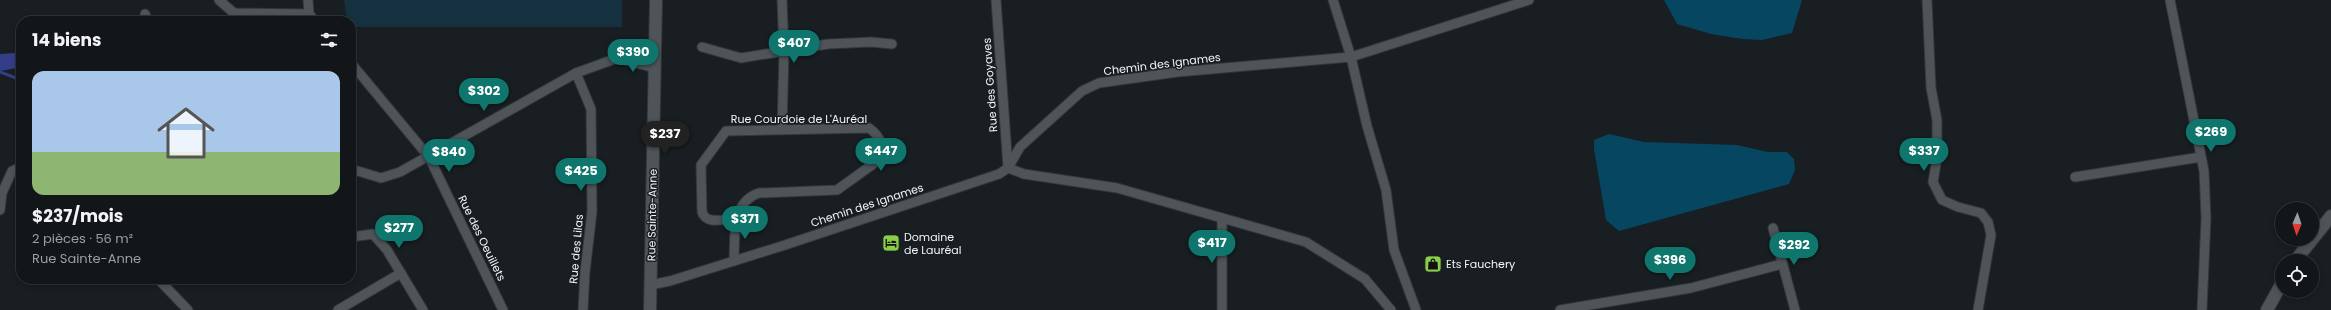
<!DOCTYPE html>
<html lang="fr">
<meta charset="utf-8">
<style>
body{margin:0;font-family:Poppins,sans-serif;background:#1f2326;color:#f1f3f6;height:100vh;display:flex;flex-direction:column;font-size:15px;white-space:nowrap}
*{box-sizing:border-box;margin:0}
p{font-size:13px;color:#9c9fa2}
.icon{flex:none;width:22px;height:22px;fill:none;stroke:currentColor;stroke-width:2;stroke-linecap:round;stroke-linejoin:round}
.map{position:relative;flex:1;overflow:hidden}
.drawer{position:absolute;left:16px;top:16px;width:340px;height:268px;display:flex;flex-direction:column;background:#121619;border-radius:16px;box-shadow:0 2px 6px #0003,0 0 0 1px #313538}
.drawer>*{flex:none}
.needle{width:26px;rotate:182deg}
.fabs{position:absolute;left:2275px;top:202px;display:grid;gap:8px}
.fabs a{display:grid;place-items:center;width:44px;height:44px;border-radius:50%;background:#121619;box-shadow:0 2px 6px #0003,0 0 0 1px #313538;font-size:20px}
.price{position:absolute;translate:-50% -34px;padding:0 9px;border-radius:14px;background:#0f766e;color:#fff;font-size:13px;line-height:26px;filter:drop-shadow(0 1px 2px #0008)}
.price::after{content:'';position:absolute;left:50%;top:24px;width:12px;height:9px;margin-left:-6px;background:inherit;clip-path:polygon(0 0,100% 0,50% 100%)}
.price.selected{background:#222;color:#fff}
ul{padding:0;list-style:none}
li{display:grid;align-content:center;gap:8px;height:212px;padding:0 16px}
li span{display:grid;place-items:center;height:124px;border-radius:12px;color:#555}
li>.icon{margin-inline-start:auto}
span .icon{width:72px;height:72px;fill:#fffc;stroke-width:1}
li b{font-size:17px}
h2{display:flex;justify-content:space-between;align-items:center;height:48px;padding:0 16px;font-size:17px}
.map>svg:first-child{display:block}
.green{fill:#153140}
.forest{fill:#064661}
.water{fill:#343d88}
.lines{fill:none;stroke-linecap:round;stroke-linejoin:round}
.stream{stroke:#343d88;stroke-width:3}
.street-casing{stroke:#33373a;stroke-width:11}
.secondary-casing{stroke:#33373a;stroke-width:14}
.street{stroke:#4e5458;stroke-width:9}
.secondary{stroke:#4e5458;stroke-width:12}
.labels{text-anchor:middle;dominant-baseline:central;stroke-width:3;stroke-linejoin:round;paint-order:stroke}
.street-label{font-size:11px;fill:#f1f5f7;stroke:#181e21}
.poi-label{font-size:11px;fill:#f1f5f7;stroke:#181e21;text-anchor:start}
</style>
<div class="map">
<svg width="2331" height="310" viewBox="0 0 2331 310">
<rect width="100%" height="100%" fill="#181e21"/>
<path class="green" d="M344,0H622V27H351V21H347Z"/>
<g class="forest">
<path d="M1664,0H1802L1792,33L1762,40L1742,39L1711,34L1677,24Z"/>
<path d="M1609,134L1644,142L1737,145L1768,152H1787L1794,159L1795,170L1789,184L1619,231L1606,220L1594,149V140Z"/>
</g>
<path class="water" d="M15,53L21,63L17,68L0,71V54Z"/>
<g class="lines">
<path class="stream" d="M0,72L21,80"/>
<g class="street-casing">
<g id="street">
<path d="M219,0L234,13L309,14"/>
<path d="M308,0L309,14L315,21"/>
<path d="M996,0L1008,168L1024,174L1117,188L1306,242L1365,279L1391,310"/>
<path d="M1333,0L1351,57L1367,126L1386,190L1394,250L1416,310"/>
<path d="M1927,0L1931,88L1937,120V158L1933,182L1942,200L1958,207L1981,213L1988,222L1991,235L1978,310"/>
<path d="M2170,0L2204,171L2206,218L2202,310"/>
<path d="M145,14L148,21"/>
<path d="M702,47L741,58L828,44L871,42L892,44"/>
<path d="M617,58L655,68"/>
<path d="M351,63L429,157L503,310"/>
<path d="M576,73L591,109L592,212L585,272L583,310"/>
<path d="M782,129L784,52L782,0"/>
<path d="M351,169L381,178L400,172L576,73L656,44"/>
<path d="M2075,177L2201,157"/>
<path d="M0,210L2,193L12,171L21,167"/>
<path d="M1222,218V310"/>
<path d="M1773,228L1795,310"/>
<path d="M351,237L373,234L387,250L423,310"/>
<path d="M734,261C735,237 731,202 759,193L837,190L876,162C885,149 881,136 869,128L726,131L701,165L702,212C706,225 724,219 735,219"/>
<path d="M158,279L188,310"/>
<path d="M650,285L670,281L785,245L999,174L1008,168L1020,147L1082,91L1099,83L1178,72L1351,57L1529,0"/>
<path d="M338,310L401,273"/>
<path d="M1560,310L1691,288L1782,264"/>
</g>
</g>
<g class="secondary-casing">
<g id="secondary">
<path d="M2295,261L2331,216"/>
<path d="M650,310L656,0"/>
<path d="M2267,310L2282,283"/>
</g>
</g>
<use href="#street" class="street"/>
<use href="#secondary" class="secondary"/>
</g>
<defs>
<g id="hotel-square" transform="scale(0.9)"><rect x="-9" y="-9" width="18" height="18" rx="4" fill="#8ace47" stroke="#181e21"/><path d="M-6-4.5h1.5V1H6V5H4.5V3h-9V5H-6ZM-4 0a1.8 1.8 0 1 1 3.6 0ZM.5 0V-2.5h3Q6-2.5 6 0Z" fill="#111"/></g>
<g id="shop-square" transform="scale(0.9)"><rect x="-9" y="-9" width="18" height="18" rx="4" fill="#8ace47" stroke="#181e21"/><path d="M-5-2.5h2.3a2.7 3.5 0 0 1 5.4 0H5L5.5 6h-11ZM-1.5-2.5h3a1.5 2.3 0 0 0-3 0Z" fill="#111"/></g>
</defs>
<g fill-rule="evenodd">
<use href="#hotel-square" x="891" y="243"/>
<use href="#shop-square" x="1433" y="264"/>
</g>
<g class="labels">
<g class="street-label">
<text transform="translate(1162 64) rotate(-7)">Chemin des Ignames</text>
<text transform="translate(990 85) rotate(-94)">Rue des Goyaves</text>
<text x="799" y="119">Rue Courdoie de L'Auréal</text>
<text transform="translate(867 205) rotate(-18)">Chemin des Ignames</text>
<text transform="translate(652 215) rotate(-89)">Rue Sainte-Anne</text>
<text transform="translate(482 238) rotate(64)">Rue des Oeuillets</text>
<text transform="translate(576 249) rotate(-85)">Rue des Lilas</text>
</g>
<g class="poi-label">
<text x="904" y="237">Domaine<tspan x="904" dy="13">de Lauréal</tspan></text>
<text x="1446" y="264">Ets Fauchery</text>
</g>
</g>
</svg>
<div class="fabs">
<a><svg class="needle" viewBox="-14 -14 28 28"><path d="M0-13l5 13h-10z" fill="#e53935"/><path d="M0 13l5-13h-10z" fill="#9c9fa2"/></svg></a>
<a><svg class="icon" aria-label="locate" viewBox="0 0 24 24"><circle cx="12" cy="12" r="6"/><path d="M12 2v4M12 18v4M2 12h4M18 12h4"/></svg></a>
</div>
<b class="price" style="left:794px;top:64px">$407</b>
<b class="price" style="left:633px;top:73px">$390</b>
<b class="price" style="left:484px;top:112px">$302</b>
<b class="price" style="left:2211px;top:153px">$269</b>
<b class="price selected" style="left:665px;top:155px">$237</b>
<b class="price" style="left:881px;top:172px">$447</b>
<b class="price" style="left:1924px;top:172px">$337</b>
<b class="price" style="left:449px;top:173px">$840</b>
<b class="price" style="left:581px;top:192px">$425</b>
<b class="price" style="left:745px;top:240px">$371</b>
<b class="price" style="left:399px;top:249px">$277</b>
<b class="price" style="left:1212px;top:264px">$417</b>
<b class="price" style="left:1794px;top:266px">$292</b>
<b class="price" style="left:1670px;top:281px">$396</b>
<section class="drawer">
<h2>14 biens<svg class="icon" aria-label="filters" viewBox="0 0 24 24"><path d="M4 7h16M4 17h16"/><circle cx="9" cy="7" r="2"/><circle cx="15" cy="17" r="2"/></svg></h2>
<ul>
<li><span style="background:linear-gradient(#a9c7e8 65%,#8fb573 0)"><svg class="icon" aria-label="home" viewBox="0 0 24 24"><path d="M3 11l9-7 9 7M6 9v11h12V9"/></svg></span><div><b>$237/mois</b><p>2 pièces · 56 m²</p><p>Rue Sainte-Anne</p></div></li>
</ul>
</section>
</div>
